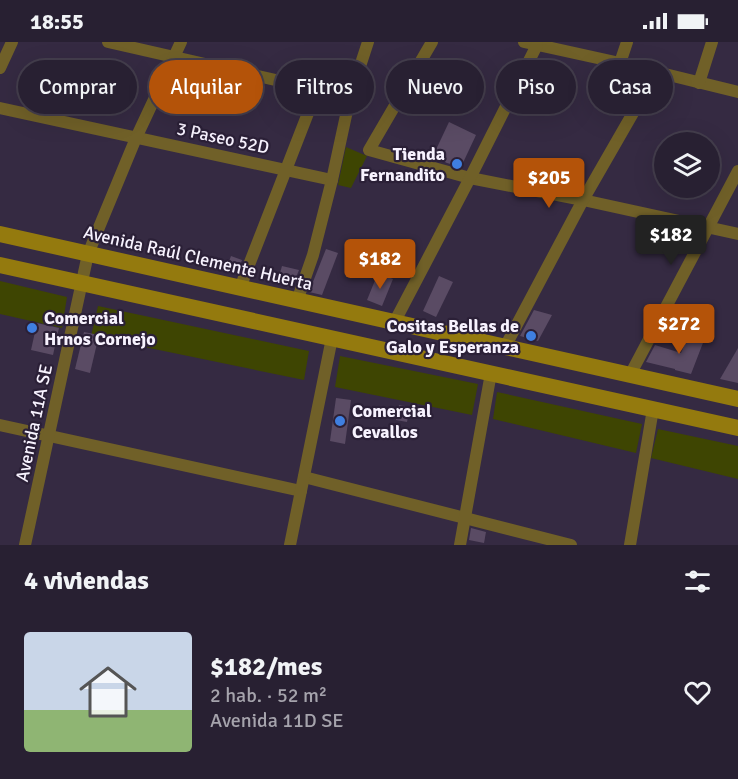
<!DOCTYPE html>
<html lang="es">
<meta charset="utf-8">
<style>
body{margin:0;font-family:Signika,sans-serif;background:#30283a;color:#f1f3f6;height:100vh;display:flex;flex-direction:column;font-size:22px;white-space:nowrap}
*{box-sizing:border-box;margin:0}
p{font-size:20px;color:#a5a3ac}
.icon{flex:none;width:33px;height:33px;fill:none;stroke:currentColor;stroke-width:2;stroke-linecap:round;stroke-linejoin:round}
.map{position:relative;height:503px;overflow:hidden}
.drawer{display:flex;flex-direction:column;background:#282032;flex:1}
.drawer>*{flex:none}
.hud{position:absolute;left:18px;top:18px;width:702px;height:54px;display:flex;gap:12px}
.tools{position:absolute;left:654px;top:90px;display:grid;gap:12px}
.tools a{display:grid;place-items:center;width:66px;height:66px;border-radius:50%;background:#282032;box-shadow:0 6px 24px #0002,0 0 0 2px #443e4d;font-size:30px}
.price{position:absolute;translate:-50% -51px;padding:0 14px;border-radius:6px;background:#b45309;color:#fff;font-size:20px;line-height:39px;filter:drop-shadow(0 2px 3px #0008)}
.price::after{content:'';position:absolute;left:50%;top:36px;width:18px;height:14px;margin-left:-9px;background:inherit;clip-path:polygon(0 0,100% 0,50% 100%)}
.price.on{background:#222;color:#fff}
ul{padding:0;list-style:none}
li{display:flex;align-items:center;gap:18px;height:150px;padding:0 24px}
li span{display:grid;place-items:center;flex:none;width:168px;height:120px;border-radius:6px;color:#555}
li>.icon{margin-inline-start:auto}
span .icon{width:72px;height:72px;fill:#fffc;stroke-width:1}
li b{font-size:26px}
h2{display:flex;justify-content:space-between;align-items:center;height:72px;padding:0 24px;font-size:26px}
.chip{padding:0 21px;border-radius:27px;background:#282032;box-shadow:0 6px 24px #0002,0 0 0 2px #443e4d;font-size:21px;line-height:54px}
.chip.on{background:#b45309;color:#fff}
.status{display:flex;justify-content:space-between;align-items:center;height:42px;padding:0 30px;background:#282032;direction:ltr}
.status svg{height:16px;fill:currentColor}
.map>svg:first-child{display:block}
.green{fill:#3e4502}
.building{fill:#5a4b64}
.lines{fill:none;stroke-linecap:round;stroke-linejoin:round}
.minor{stroke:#706028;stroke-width:12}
.secondary{stroke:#947a0e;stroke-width:16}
.shop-dot{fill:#3f7fe0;stroke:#2b2037;stroke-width:2}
.labels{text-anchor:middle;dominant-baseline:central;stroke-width:4.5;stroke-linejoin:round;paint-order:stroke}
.street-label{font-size:18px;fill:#f7f2fe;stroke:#2b2037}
.poi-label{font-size:18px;font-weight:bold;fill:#f7f2fe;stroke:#2b2037;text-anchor:end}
</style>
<div class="status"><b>18:55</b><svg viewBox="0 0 49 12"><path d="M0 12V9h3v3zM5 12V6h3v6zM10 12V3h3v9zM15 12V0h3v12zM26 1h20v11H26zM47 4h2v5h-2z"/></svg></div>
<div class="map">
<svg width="738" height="503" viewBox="0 0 738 503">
<rect width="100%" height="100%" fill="#352a42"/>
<g class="green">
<path d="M346,105L367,114L351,146L338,143Z"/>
<path d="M0,239L67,255L62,286L0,272Z"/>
<path d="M98,264L309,309L304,338L91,294Z"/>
<path d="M340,314L478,342L472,373L335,345Z"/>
<path d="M497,350L642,382L636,411L493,377Z"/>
<path d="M658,387L738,404V437L651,416Z"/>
</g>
<g class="building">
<path d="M449,80L476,93L461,125L447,121L433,114Z"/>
<path d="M326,207L338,211L322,253L309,250Z"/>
<path d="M231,214L242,218L237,231L226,227Z"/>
<path d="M282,224L299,228L292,246L277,241Z"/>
<path d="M378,231L393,237L382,264L367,258Z"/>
<path d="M439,234L453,240L436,275L423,269Z"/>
<path d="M534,268L552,273L538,299L520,294Z"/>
<path d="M37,281L59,286L53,313L31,308Z"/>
<path d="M84,290L99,293L90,331L75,327Z"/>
<path d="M690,290L706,293L691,332L675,328V327L646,320L655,303L681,311Z"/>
<path d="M738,306V341L720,337Z"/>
<path d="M336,356L351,358L345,402L330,399Z"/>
<path d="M399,363L410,365L407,380L396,378Z"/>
<path d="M471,486L486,490L484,501L469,498Z"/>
</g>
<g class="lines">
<g class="minor">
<path d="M108,0L350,55"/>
<path d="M432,0L369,108L470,136L583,158L738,192"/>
<path d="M524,0L620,21L738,50"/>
<path d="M620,21L627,0"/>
<path d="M0,26L12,0"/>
<path d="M699,41L712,0"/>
<path d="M0,66L332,138"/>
<path d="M240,246L317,48"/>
<path d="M297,259L313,213L332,138L350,55L368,0"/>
<path d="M394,281L470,136L537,3"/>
<path d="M505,305L583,158L656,31"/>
<path d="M630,333L738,129"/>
<path d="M0,383L301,449"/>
<path d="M304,435L571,503"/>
<path d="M25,503L88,212L136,96L181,0"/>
<path d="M290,503L332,296"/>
<path d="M460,503L491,331"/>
<path d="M630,503L653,367"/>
</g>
<g class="secondary">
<path d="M0,192L738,357"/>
<path d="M0,223L738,386"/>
</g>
</g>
<g class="shop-dot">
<circle cx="457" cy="122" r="6"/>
<circle cx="32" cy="286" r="6"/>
<circle cx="531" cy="294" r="6"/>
<circle cx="340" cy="379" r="6"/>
</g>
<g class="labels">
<g class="street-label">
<text transform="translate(223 96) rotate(12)">3 Paseo 52D</text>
<text transform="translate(198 216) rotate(13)">Avenida Raúl Clemente Huerta</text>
<text transform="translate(34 381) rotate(-78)">Avenida 11A SE</text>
</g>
<g class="poi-label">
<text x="445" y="112">Tienda<tspan x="445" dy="21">Fernandito</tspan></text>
<text x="44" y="276" text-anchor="start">Comercial<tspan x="44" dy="21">Hrnos Cornejo</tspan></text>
<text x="519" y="284">Cositas Bellas de<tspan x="519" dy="21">Galo y Esperanza</tspan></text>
<text x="352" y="369" text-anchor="start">Comercial<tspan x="352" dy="21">Cevallos</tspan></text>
</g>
</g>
</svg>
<div class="tools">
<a><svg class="icon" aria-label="layers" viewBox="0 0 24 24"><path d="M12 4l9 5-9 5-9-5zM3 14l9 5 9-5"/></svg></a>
</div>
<b class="price" style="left:549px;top:167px">$205</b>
<b class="price on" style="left:671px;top:224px">$182</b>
<b class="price" style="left:380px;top:248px">$182</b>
<b class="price" style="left:679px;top:313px">$272</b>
<div class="hud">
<a class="chip">Comprar</a>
<a class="chip on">Alquilar</a>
<a class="chip">Filtros</a>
<a class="chip">Nuevo</a>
<a class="chip">Piso</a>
<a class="chip">Casa</a>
</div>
</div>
<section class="drawer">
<h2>4 viviendas<svg class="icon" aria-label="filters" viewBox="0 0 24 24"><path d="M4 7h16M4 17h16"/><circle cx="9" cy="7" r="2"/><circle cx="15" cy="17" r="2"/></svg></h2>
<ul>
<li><span style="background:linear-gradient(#c9d6e8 65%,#8fb573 0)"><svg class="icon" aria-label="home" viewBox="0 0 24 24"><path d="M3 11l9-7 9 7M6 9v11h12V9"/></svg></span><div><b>$182/mes</b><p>2 hab. · 52 m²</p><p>Avenida 11D SE</p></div><svg class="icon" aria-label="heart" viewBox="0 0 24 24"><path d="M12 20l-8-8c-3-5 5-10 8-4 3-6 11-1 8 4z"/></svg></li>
</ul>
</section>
